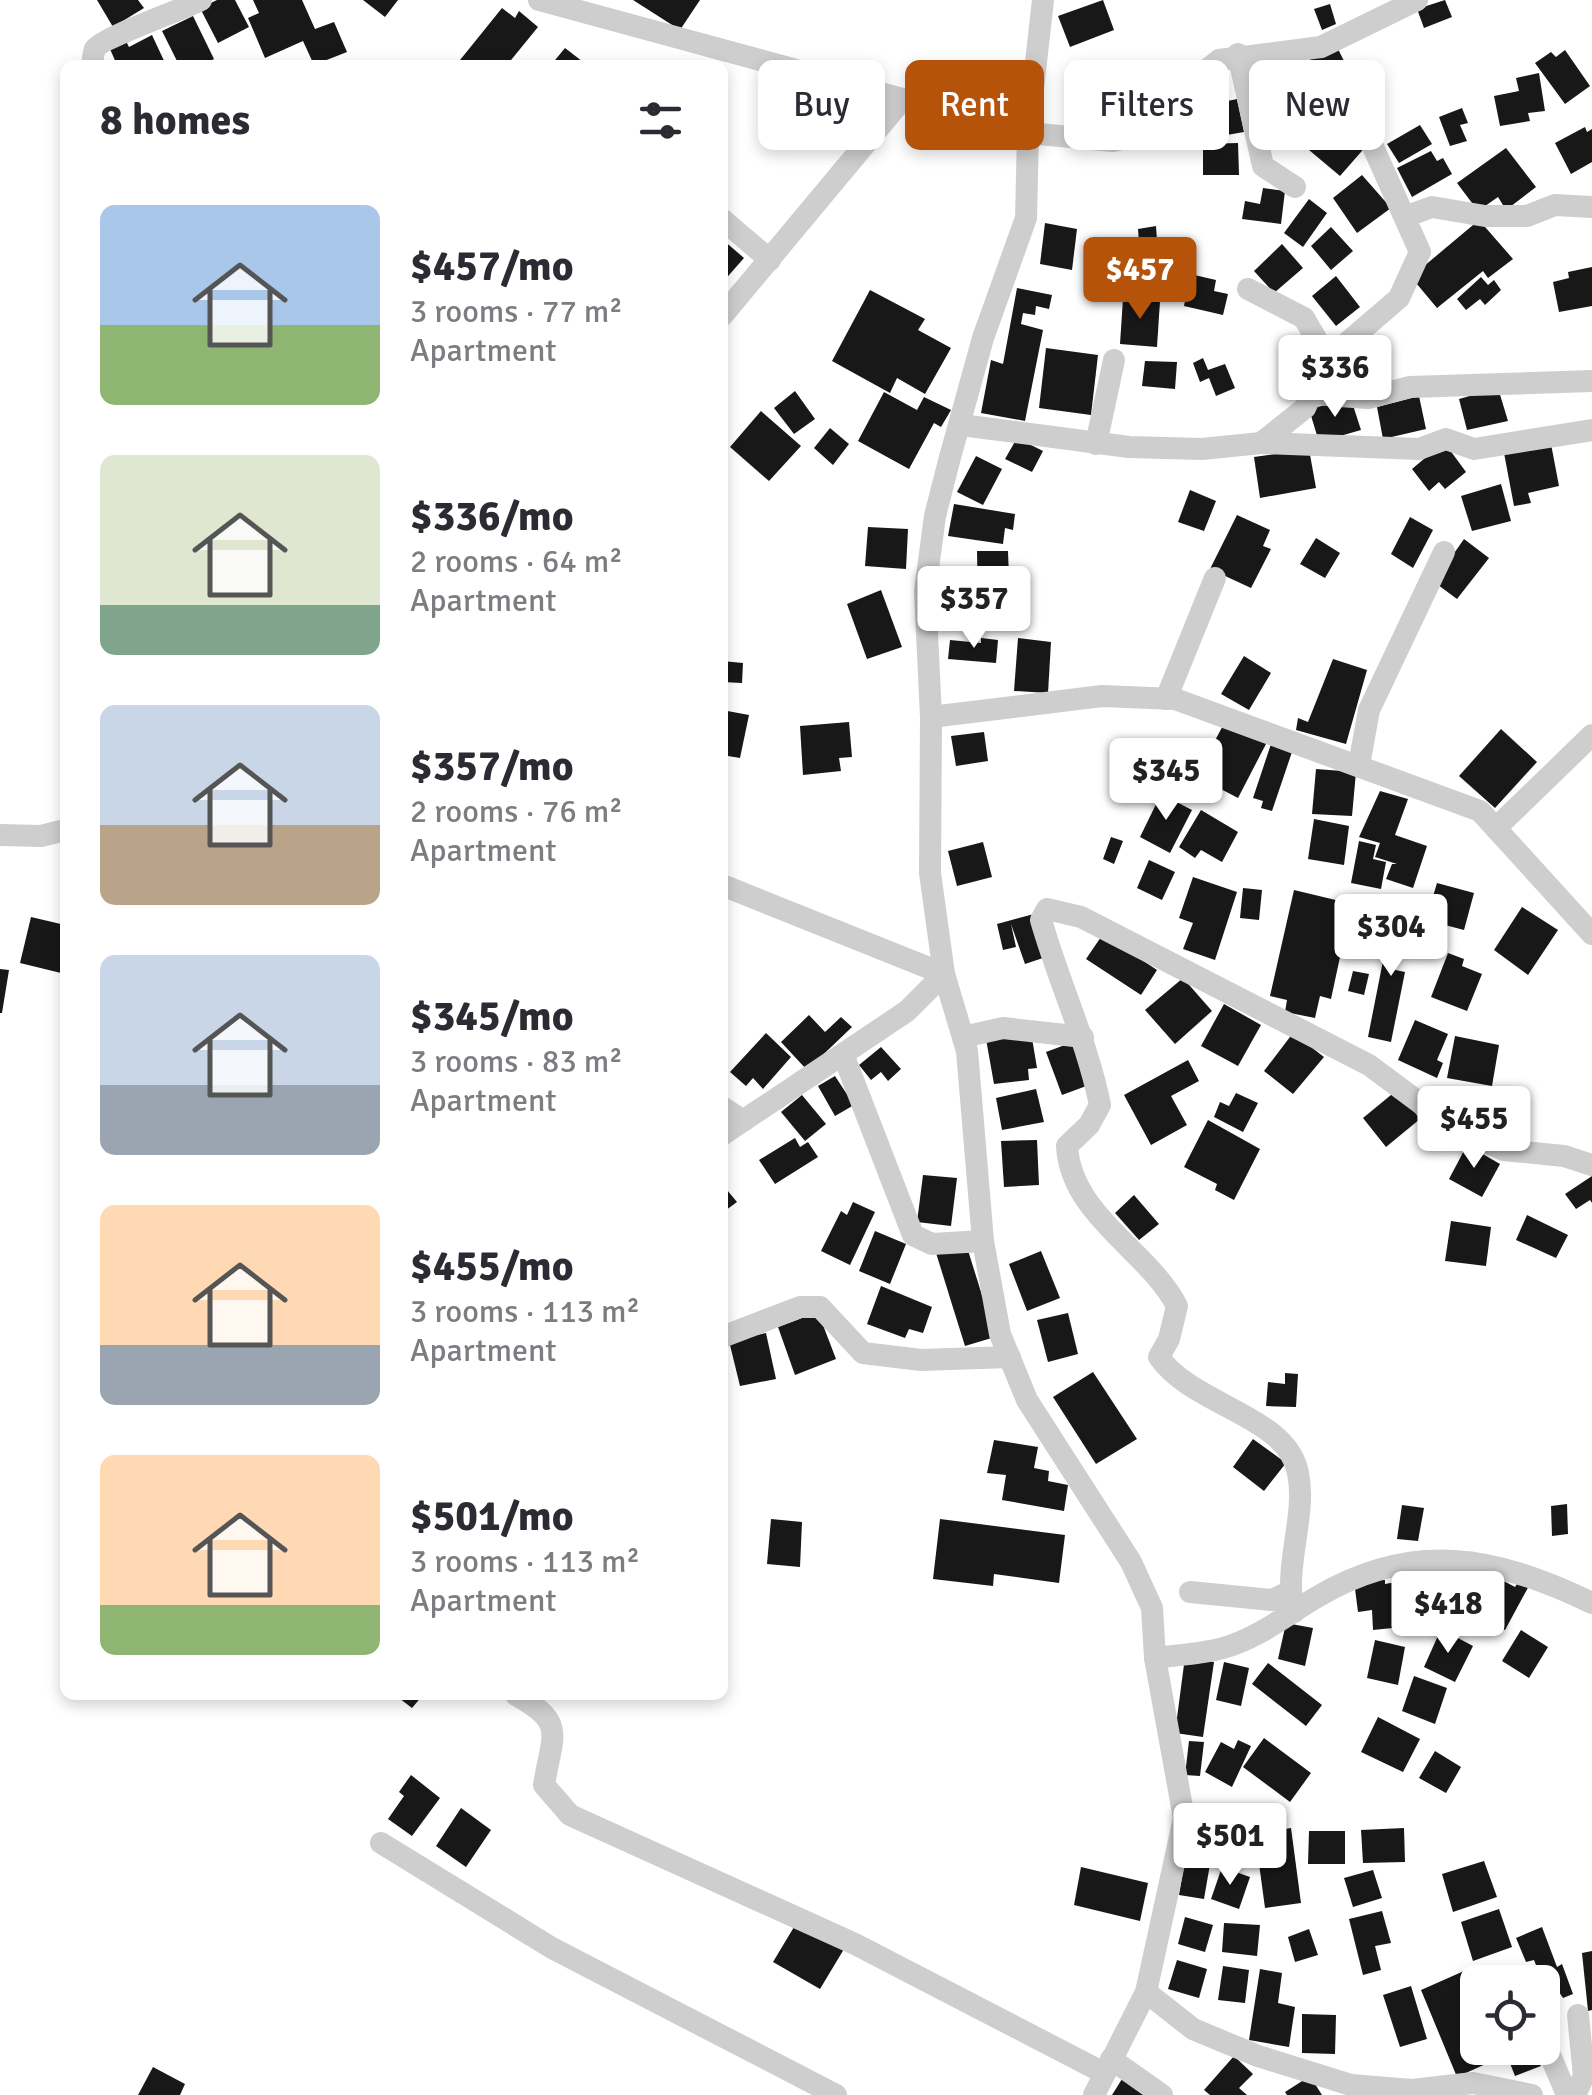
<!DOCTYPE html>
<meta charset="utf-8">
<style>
body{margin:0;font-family:Signika,sans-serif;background:#f2f2f3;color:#2b2b33;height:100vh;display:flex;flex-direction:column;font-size:38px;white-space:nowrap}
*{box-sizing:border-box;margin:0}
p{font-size:32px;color:#7c7c81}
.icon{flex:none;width:55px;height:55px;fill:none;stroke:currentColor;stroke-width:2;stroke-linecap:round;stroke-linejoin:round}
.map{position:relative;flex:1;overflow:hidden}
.details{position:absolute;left:60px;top:60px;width:668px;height:1640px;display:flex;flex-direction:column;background:#fff;border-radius:15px;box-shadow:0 5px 15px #0003}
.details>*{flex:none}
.top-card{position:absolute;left:758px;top:60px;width:682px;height:90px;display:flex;gap:20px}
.buttons{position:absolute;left:1460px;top:1965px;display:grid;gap:20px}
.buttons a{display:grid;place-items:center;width:100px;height:100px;border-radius:15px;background:#fff;box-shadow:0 5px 15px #0003;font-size:50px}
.price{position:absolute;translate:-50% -85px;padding:0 22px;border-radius:10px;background:#fff;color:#222;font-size:32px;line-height:65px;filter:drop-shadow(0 2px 5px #0008)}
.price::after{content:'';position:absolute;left:50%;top:60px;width:30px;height:22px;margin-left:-15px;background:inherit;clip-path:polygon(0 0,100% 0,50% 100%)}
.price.selected{background:#b45309;color:#fff}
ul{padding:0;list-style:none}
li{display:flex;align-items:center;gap:30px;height:250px;padding:0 40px}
li span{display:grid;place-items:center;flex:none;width:280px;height:200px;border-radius:15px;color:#555}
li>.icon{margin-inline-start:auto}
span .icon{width:120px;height:120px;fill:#fffc;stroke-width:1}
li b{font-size:42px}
h2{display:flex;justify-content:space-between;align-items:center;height:120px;padding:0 40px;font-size:42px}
.pill{padding:0 35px;border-radius:15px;background:#fff;box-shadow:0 5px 15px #0003;font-size:35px;line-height:90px}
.pill.selected{background:#b45309;color:#fff}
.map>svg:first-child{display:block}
.building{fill:#181818}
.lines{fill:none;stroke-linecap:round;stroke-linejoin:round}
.minor{stroke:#cecece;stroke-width:22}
</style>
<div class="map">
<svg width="1592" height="2095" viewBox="0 0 1592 2095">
<rect width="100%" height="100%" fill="#fff"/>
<g class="building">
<path d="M97,0H138L144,8L113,27Z"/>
<path d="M217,0H235L249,27L218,43L200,8Z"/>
<path d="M253,0H302L315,29L334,22L347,52L314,65L303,41L265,58L248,18L259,13Z"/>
<path d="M363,0H398L385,17Z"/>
<path d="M633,0H700L680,30Z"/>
<path d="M1103,0L1114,30L1070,47L1058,16Z"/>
<path d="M1445,0L1452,17L1424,28L1417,9Z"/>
<path d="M1330,4L1336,24L1322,30L1314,9Z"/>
<path d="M502,8L515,18L519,11L538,27L507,65H456Z"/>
<path d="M193,16L214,59L202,65H179L162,31Z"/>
<path d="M152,35L166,65H117L110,49L126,41L129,47Z"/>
<path d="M1337,47L1345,63L1317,74L1310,59Z"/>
<path d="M565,48L587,65H551Z"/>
<path d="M1565,50L1590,86L1565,104L1535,63L1551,52L1556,57Z"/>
<path d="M1539,73L1545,111L1528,113L1530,121L1500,126L1494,96L1519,91L1516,78Z"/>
<path d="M1285,79L1293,113L1265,121L1257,85Z"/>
<path d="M1237,99L1244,132L1221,136L1214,104Z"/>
<path d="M1462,108L1468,123L1460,125L1467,141L1450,146L1439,117Z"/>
<path d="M1336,119L1368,144L1340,176L1309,150Z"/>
<path d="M1420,125L1432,144L1399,163L1387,144Z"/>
<path d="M1585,127L1587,132L1592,129V162L1571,174L1555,143Z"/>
<path d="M1238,143L1239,175H1203V144Z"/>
<path d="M1506,148L1536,187L1506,210L1498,197L1478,211L1457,183Z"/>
<path d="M1431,151L1437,161L1443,158L1452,174L1412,197L1397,168Z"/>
<path d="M1362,175L1391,208L1357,233L1333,198Z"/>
<path d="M1263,188L1285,191L1281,224L1242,219L1245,201L1260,204Z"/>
<path d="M1309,199L1327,213L1303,247L1284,233Z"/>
<path d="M1479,220L1513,259L1488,278L1483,271L1437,308L1411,277Z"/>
<path d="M1045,223L1077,229L1072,270L1040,264Z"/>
<path d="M1156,226L1158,255L1140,257L1138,229Z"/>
<path d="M1331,227L1353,251L1331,270L1311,246Z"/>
<path d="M722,239L744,258L722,283Z"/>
<path d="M1282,244L1303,268L1274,293L1254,271Z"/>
<path d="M1592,267V306L1559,312L1553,282L1569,278L1568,272Z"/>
<path d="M1190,274L1216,280L1214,291L1228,294L1223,315L1184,306Z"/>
<path d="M1336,276L1360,307L1336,326L1312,296Z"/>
<path d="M1481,277L1488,285L1494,280L1501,290L1485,305L1480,299L1466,310L1457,299Z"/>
<path d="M1017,288L1052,295L1049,309L1036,306L1035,315L1023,313L1021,324L1043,330L1025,421L981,413L991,360L1003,364Z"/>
<path d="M870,290L925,319L918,330L951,348L925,394L897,378L890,393L832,361Z"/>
<path d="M1123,298L1160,301L1157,347L1120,344Z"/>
<path d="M1046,348L1098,355L1091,415L1039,408Z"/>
<path d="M1386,351L1387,389L1341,392L1340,354Z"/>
<path d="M1203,358L1208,370L1225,364L1235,388L1216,396L1209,378L1200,382L1193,363Z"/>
<path d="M1145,361L1177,362L1175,389L1142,386Z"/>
<path d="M1498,388L1508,421L1467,430L1459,399Z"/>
<path d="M795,391L815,419L794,434L774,408Z"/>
<path d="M884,392L917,410L924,397L951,410L941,427L934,423L909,469L858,441Z"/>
<path d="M1419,396L1426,429L1383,439L1377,407Z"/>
<path d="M1351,399L1361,430L1319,442L1309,409Z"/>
<path d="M761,411L801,446L769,481L730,447Z"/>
<path d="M830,428L849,444L833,465L814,448Z"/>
<path d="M1017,438L1043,451L1032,472L1005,459Z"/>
<path d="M1444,442L1466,472L1445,489L1439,482L1429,491L1412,469Z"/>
<path d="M1551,444L1559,486L1528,493L1531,503L1514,506L1504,453Z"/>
<path d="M1309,449L1316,488L1260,498L1254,457Z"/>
<path d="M976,456L1002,469L983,505L957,492Z"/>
<path d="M1501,484L1511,521L1472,531L1461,496Z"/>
<path d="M1190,490L1216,501L1204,531L1178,522Z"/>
<path d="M954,504L1015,514L1013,530L1005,528L1003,544L948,536Z"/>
<path d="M1237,515L1270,530L1263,546L1271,549L1251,588L1210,569Z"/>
<path d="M1410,517L1433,530L1413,568L1391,554Z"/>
<path d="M868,527L908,529L906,569L865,566Z"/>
<path d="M1316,538L1340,553L1325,578L1300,564Z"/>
<path d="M1464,539L1489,558L1457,599L1434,582Z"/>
<path d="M977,551H1008L1010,605L978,606Z"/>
<path d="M881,590L902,647L867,659L847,604Z"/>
<path d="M950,594H967L968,627L951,630Z"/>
<path d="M981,638L998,640L996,663L948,659L950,640L981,643Z"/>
<path d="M1018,638L1051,642L1048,693L1014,691Z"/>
<path d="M1244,656L1271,673L1249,710L1221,694Z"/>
<path d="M1333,659L1367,670L1346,744L1296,730L1298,718L1308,722Z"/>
<path d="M722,661L743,663L742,683L722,682Z"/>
<path d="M722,710L749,715L740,758L722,755Z"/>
<path d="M1227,718L1267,742L1238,798L1196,776Z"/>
<path d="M849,722L852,757L839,758L841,771L803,775L800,726Z"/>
<path d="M1501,729L1537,762L1495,808L1459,776Z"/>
<path d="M984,732L988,761L956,766L951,736Z"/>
<path d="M1271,744L1292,752L1272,811L1261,808L1263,801L1253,798Z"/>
<path d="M1316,769L1356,772L1352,816L1312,814Z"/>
<path d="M1380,791L1408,799L1395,835L1427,846L1413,888L1386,879L1392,864H1397L1375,857L1380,843L1359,837Z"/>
<path d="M1161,794L1192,810L1170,853L1140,837Z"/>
<path d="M1201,810L1238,832L1222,862L1201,850L1195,858L1179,847Z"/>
<path d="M1314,819L1349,826L1344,865L1308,859Z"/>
<path d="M1111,837L1123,841L1114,864L1103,859Z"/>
<path d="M1359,841L1376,845L1373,859L1386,862L1381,889L1351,883Z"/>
<path d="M983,842L992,877L957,886L948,851Z"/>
<path d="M1149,860L1175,872L1162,900L1137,888Z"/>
<path d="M1193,877L1237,892L1215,960L1183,949L1193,923L1179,918Z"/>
<path d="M1437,883L1474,893L1464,930L1426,920Z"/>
<path d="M1243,888L1262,890L1259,920L1240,918Z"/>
<path d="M1294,890L1344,902L1335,941L1343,943L1331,999L1320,996L1315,1018L1285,1012L1287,1000L1270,996Z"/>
<path d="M1355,896L1384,904L1373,953L1344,947Z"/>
<path d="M1522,907L1558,930L1528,975L1494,950Z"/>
<path d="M1393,910L1413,913L1405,957L1390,953L1386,968L1405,972L1391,1042L1368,1037Z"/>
<path d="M1034,914L1049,956L1025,964L1011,924L1016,947L1003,950L997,924Z"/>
<path d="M31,917L65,925V974L20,963Z"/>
<path d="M1103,934L1157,970L1141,995L1086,959Z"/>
<path d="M1448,953L1464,959L1462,966L1482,974L1467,1011L1431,997Z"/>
<path d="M0,969L9,970L2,1013H0Z"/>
<path d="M1353,971L1369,974L1364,995L1348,991Z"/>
<path d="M1183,978L1212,1011L1175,1044L1145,1010Z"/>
<path d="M1224,1004L1261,1025L1238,1066L1201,1046Z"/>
<path d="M809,1015L825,1032L841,1017L852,1027L807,1070L781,1042Z"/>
<path d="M1415,1020L1448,1034L1437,1060L1443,1063L1437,1078L1398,1060Z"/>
<path d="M766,1033L791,1057L763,1089L753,1078L746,1086L730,1072Z"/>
<path d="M1293,1033L1324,1057L1293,1094L1264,1071Z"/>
<path d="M1455,1036L1499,1045L1492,1086L1447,1078Z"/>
<path d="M1032,1038L1037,1068L1028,1069L1029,1080L994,1084L986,1039Z"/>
<path d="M1073,1042L1089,1085L1062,1095L1046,1052Z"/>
<path d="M881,1047L901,1069L888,1081L881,1072L871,1080L859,1065Z"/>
<path d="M1188,1060L1199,1081L1171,1096L1187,1125L1151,1145L1124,1095Z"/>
<path d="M835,1076L854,1105L835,1116L818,1086Z"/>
<path d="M1036,1089L1044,1122L1002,1130L996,1098Z"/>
<path d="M1397,1090L1420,1119L1386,1147L1363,1118Z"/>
<path d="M1236,1093L1258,1103L1243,1132L1214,1117L1220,1102L1229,1106Z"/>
<path d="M802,1095L826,1124L805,1141L781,1112Z"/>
<path d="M1208,1120L1260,1149L1234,1200L1215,1190L1217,1184L1184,1167Z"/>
<path d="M795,1138L800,1147L808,1142L818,1157L775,1184L759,1160Z"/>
<path d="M1037,1140L1039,1185L1004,1187L1001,1141Z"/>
<path d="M1467,1145L1500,1164L1482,1197L1449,1179Z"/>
<path d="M923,1175L957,1178L951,1226L917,1222Z"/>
<path d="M1592,1176V1203L1590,1200L1576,1209L1565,1194Z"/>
<path d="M722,1184L737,1202L722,1213Z"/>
<path d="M1134,1195L1159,1224L1139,1240L1115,1213Z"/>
<path d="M853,1202L875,1212L850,1265L821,1251L841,1211L847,1215Z"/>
<path d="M1527,1215L1568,1235L1556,1258L1516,1240Z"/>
<path d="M1451,1221L1491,1227L1486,1266L1445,1261Z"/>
<path d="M875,1231L906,1244L890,1284L859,1271Z"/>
<path d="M966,1244L995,1337L965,1346L936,1253Z"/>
<path d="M1041,1251L1060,1298L1027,1311L1009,1264Z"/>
<path d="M881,1286L932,1307L923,1333L909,1329L905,1338L867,1324Z"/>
<path d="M818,1312L836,1359L795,1375L778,1327Z"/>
<path d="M1068,1313L1078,1354L1048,1362L1037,1320Z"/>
<path d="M766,1333L776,1379L740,1386L729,1341Z"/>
<path d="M1093,1372L1137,1439L1096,1464L1053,1397Z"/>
<path d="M1285,1373L1298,1374L1296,1407L1266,1406L1268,1382L1285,1384Z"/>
<path d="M1253,1439L1286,1463L1264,1491L1233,1467Z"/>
<path d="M994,1440L1038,1447L1034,1468L1049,1471L1048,1481L1068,1485L1064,1511L1002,1500L1006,1475L987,1473Z"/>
<path d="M1567,1504L1568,1534L1552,1536L1551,1506Z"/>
<path d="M1402,1505L1424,1508L1418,1541L1397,1539Z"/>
<path d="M771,1519L802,1522L800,1567L767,1564Z"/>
<path d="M940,1519L1065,1535L1059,1583L994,1574L993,1586L933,1579Z"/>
<path d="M1444,1570L1477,1578L1472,1599L1463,1597L1460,1609L1437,1603Z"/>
<path d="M1498,1578L1515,1587L1520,1579L1530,1584L1505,1630L1477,1614Z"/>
<path d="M1385,1580V1584L1402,1581L1404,1609L1410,1610L1412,1626L1373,1630L1372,1610L1358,1612L1354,1581Z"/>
<path d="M1286,1623L1313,1628L1305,1666L1278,1659Z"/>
<path d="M1441,1629L1473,1646L1455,1682L1424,1667Z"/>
<path d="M1521,1630L1548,1647L1529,1678L1502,1661Z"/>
<path d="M1375,1640L1405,1647L1398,1685L1367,1678Z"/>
<path d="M1185,1657L1214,1662L1203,1737L1175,1733Z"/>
<path d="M1224,1662L1249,1668L1241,1706L1216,1700Z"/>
<path d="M1268,1663L1322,1705L1306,1726L1252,1684Z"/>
<path d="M1414,1676L1447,1688L1435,1724L1402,1711Z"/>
<path d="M395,1695H423L412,1708Z"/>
<path d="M1378,1717L1420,1739L1403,1772L1361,1752Z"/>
<path d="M1264,1738L1311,1773L1290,1802L1243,1767Z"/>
<path d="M1238,1740L1251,1746L1232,1787L1205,1772L1221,1742L1234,1749Z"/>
<path d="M1189,1741L1204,1742L1200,1776L1185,1775Z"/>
<path d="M1435,1751L1461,1767L1446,1793L1419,1778Z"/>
<path d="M411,1775L440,1798L412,1836L388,1819L404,1796L399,1792Z"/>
<path d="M461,1808L491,1830L466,1867L436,1846Z"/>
<path d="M1191,1819L1212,1824L1205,1855L1183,1850Z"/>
<path d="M1218,1819L1253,1824L1247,1864L1212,1859Z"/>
<path d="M1291,1828L1301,1903L1265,1908L1255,1834Z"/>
<path d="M1404,1828L1405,1862L1363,1863L1361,1830Z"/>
<path d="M1309,1831H1345V1864H1308Z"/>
<path d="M1185,1860L1210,1864L1204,1899L1179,1895Z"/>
<path d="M1484,1861L1497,1897L1453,1912L1442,1874Z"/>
<path d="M1081,1867L1148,1883L1140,1921L1074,1905Z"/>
<path d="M1222,1867L1250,1877L1239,1909L1211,1899Z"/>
<path d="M1373,1870L1382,1898L1353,1907L1344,1878Z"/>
<path d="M1499,1909L1512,1947L1473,1961L1461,1922Z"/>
<path d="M1382,1911L1391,1943L1375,1946L1381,1970L1363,1975L1349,1919Z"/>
<path d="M1185,1917L1213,1925L1205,1952L1178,1944Z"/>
<path d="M797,1922L844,1949L820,1989L773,1962Z"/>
<path d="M1224,1923L1260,1925L1257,1956L1222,1952Z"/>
<path d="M1542,1927L1557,1967L1562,1964L1573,1994L1563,1998L1559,1992L1548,1996L1534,1960L1526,1962L1516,1938Z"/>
<path d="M1309,1929L1318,1955L1295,1962L1288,1937Z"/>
<path d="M1592,1951V2010L1588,2011L1582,1953Z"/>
<path d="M1177,1960L1207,1969L1199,1998L1168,1989Z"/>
<path d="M1223,1966L1249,1970L1245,2003L1218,2000Z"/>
<path d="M1260,1969L1282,1973L1278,2003L1295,2007L1289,2047L1249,2040Z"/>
<path d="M1464,1971L1478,2004V2048H1495L1499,2058L1457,2077L1421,1990Z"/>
<path d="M1411,1986L1427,2039L1400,2047L1383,1995Z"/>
<path d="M1302,2014L1336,2015L1335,2054L1302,2053Z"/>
<path d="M1504,2048H1534L1541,2066L1515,2076Z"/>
<path d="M1234,2056L1253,2074L1239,2088L1247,2095H1210L1204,2090Z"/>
<path d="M153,2067L185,2084L180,2095H138Z"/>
<path d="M1310,2076L1322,2095H1287L1285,2092Z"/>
<path d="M1122,2079L1147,2095H1112Z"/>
</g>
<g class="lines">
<g class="minor">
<path d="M539,0L1028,133L1113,141L1149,133L1167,120L1198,77L1219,60L1321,47L1417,0"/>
<path d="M1043,0L1028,133L1026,218L983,338L949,461L935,516L925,591L931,717L930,873L944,974L967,1051L983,1241L1000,1334L1027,1400L1131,1562L1152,1608L1155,1658L1184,1818L1146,1992L1094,2095"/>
<path d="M1238,54L1263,166L1295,187"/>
<path d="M92,65C93,60 93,53 95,49C101,38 182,10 201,0"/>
<path d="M1407,216L1432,207L1485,216H1527L1555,205L1592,207"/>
<path d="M722,219L770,260"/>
<path d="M1248,289L1304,318L1328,359"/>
<path d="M722,316L902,100"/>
<path d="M1312,394L1368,398L1410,387L1592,381"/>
<path d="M961,425L1129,447L1202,449L1261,443L1305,408L1328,359L1399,298L1420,252L1370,140L1354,121C1295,111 1303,106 1297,51"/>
<path d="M1261,443L1419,449L1446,439L1474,449L1592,430"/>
<path d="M1096,444L1114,360"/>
<path d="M1166,699L1215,578"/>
<path d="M931,717L1102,696L1175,699L1480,811L1592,934"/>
<path d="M1359,765L1369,710L1444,552"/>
<path d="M1497,827L1592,735"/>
<path d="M0,835L41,836L65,830"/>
<path d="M722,885L944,974L907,1011L722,1135"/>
<path d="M963,1037L1003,1028L1083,1037"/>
<path d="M843,1054L913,1235L932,1244L983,1241"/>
<path d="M722,1107L743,1121"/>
<path d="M722,1337L800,1307H820L863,1353L921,1360L1010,1357"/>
<path d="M1190,1592L1272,1600L1289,1592"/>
<path d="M1294,1612C1283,1566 1307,1516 1298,1473C1287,1415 1193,1406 1159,1357L1169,1339L1177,1306C1148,1250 1071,1216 1067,1146L1089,1125L1100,1105C1087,1041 1059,983 1041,920L1047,909L1081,917L1369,1065L1443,1120L1503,1150L1564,1156L1592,1165"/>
<path d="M1155,1658C1177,1655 1202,1654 1223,1648C1259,1638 1286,1615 1317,1597C1414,1540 1495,1556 1592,1603"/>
<path d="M516,1695C567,1723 552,1734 544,1785L570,1815L855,1944L1104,2073"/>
<path d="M381,1843L552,1948L836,2095"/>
<path d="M1146,1992L1193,2029L1258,2056L1351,2085L1412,2090L1473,2083L1532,2095"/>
<path d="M1542,2036L1567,2095"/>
<path d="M1111,2059L1162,2095"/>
<path d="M1575,2095L1584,2076L1578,2015"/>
</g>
</g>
</svg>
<div class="buttons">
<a><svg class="icon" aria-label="locate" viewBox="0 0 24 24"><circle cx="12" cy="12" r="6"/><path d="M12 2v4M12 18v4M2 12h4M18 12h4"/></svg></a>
</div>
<b class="price selected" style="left:1140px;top:322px">$457</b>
<b class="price" style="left:1335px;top:420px">$336</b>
<b class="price" style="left:974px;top:651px">$357</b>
<b class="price" style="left:1166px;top:823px">$345</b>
<b class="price" style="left:1391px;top:979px">$304</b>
<b class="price" style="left:1474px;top:1171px">$455</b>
<b class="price" style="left:1448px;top:1656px">$418</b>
<b class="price" style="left:1230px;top:1888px">$501</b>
<div class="top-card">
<a class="pill">Buy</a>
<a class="pill selected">Rent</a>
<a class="pill">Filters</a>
<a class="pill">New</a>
</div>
<section class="details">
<h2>8 homes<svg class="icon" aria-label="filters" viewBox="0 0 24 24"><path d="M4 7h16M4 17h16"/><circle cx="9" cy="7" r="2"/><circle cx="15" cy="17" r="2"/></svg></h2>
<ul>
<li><span style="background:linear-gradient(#a9c7e8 60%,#8fb573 0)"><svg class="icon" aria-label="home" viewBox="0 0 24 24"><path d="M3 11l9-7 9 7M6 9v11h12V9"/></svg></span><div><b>$457/mo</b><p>3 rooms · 77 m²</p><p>Apartment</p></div></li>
<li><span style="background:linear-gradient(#dfe7d0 75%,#7fa58c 0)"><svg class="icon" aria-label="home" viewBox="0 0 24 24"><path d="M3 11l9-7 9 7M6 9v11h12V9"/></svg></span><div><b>$336/mo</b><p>2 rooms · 64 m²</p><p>Apartment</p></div></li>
<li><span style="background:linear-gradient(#c9d6e8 60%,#b9a48a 0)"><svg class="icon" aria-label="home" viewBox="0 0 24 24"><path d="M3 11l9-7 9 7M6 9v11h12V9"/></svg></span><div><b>$357/mo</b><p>2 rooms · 76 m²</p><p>Apartment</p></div></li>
<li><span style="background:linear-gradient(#c9d6e8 65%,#9aa5b1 0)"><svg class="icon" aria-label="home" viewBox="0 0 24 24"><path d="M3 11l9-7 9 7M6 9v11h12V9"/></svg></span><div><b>$345/mo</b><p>3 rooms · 83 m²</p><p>Apartment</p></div></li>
<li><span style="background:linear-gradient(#ffd9b3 70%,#9aa5b1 0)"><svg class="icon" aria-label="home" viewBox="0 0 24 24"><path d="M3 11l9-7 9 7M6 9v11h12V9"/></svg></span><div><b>$455/mo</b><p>3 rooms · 113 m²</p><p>Apartment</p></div></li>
<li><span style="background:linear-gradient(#ffd9b3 75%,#8fb573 0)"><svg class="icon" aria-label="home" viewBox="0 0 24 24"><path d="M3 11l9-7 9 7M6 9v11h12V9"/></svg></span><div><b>$501/mo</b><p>3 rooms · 113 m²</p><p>Apartment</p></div></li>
</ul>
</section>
</div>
